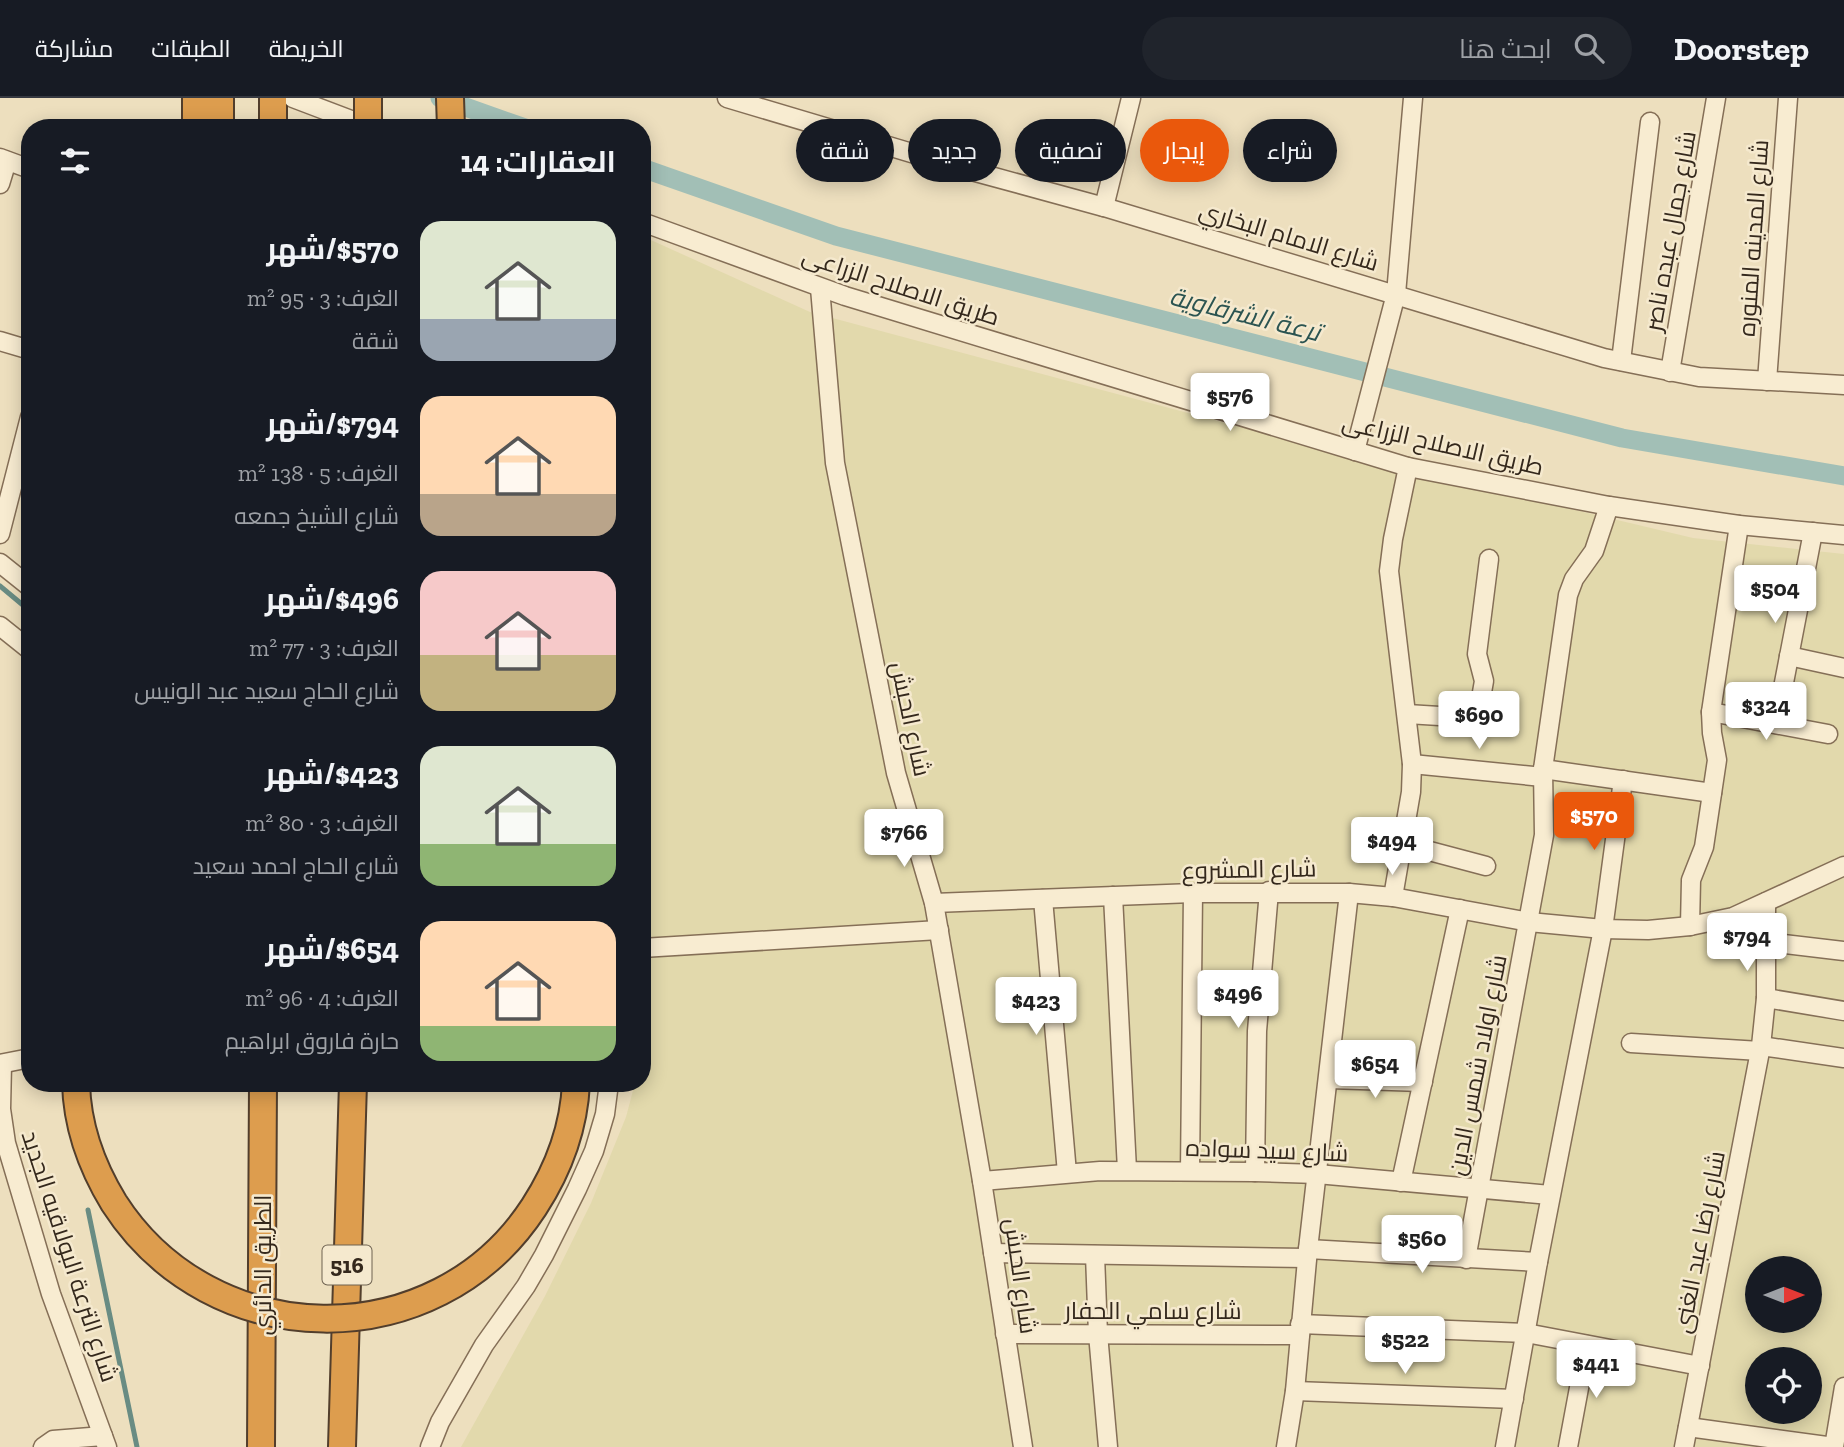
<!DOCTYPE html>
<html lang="ar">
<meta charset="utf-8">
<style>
body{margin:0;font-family:"Zilla Slab",Cairo,serif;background:#20242c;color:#f1f3f6;direction:rtl;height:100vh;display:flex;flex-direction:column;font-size:26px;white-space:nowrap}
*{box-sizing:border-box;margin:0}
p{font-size:23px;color:#9ea1a6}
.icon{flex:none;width:38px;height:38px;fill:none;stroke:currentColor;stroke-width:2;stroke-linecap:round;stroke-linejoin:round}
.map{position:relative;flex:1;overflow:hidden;direction:ltr}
.side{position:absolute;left:21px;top:21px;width:630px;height:973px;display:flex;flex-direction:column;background:#171b24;border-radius:28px;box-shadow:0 4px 18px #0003;direction:rtl}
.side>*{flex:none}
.top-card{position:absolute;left:672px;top:21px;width:665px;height:63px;direction:rtl;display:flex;gap:14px}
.needle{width:46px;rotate:90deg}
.fabs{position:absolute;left:1745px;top:1158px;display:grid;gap:14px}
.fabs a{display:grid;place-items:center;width:77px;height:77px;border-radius:50%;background:#171b24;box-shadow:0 4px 18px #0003;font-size:35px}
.price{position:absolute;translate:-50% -60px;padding:0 16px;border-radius:7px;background:#fff;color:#222;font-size:23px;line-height:46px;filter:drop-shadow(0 2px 4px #0008)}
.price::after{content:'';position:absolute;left:50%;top:42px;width:21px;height:16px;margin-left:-10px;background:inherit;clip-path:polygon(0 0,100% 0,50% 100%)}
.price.on{background:#ea580c;color:#fff}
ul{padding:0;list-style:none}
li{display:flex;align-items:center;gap:21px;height:175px;padding:0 35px}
li span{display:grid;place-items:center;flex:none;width:196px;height:140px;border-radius:21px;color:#555}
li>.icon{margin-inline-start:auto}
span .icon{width:84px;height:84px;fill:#fffc;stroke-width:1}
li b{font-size:30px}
h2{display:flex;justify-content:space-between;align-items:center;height:84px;padding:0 35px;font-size:30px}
.tag{padding:0 24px;border-radius:32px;background:#171b24;box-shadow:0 4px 18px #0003;font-size:24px;line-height:63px}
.tag.on{background:#ea580c;color:#fff}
header{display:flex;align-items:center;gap:42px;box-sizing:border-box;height:98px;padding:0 35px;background:#171b24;border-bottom:2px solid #363941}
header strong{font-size:33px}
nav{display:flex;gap:38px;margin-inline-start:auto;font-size:24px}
.search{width:490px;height:63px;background:#20242c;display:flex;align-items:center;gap:18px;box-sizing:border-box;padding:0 24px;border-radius:38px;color:#9ea1a6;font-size:26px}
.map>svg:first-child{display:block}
.farmland{fill:#e2d9ac;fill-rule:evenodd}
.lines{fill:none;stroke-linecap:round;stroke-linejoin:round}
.stream{stroke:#698c83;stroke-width:5}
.canal{stroke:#a2bfb6;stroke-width:19}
.minor-casing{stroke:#856f57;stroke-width:21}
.highway-casing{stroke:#523e2c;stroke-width:30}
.minor{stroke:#f8ecd1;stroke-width:18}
.highway{stroke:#dd9d4e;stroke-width:26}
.highway-bridge-casing{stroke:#523e2c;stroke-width:30;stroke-linecap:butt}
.highway-bridge{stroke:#dd9d4e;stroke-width:26}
.labels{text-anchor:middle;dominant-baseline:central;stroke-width:5;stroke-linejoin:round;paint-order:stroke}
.shield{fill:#f5e9ce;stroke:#6e6251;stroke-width:2}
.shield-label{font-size:23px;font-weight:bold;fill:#34281c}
.street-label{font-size:24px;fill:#34281c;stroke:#f5e9ce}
.water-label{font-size:26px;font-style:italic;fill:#2b5451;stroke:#f5e9ce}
</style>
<header>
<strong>Doorstep</strong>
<div class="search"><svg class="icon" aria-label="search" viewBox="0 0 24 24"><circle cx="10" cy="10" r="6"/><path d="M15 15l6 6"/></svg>ابحث هنا</div>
<nav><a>الخريطة</a><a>الطبقات</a><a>مشاركة</a></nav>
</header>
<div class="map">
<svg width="1844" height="1349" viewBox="0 0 1844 1349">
<rect width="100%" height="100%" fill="#eddfbe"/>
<path class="farmland" d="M642,138L810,214L1352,359L1693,440L1844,456V1349H461L545,1198L591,1105L626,1019L635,985H642V960L651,927L642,821ZM1757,1171H1810V1223H1757ZM1757,1262H1810V1314H1757Z"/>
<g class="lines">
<g class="stream">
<path d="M0,488L30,513"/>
<path d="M88,1112L137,1349"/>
</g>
<g class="canal">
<path d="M440,0L525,30"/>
<path d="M642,70L836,138L1622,340L1844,378"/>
</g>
<g class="minor-casing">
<g id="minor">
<path d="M293,0L372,30"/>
<path d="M727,0L972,73L1104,109L1604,260L1699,279L1844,287"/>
<path d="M0,60L30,71"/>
<path d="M0,86L7,63"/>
<path d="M1104,109L1131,0"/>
<path d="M642,124L845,198L1408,369L1609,408L1739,427L1844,437"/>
<path d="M820,190L835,365L896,675L934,805L982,1083L1023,1349"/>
<path d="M0,243L30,252"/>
<path d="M1621,263L1650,24"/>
<path d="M1670,274L1716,0"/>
<path d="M1767,283L1788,0"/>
<path d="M1355,353L1396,196L1413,0"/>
<path d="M0,436L30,319"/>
<path d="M0,465L30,489"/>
<path d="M0,528L30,552"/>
<path d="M1789,558L1844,570"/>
<path d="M1711,614L1828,636"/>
<path d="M1407,616L1472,620L1478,617L1484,583L1477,556L1489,461"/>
<path d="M1776,626L1813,434"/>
<path d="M1412,666L1543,679"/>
<path d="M1543,671L1712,695"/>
<path d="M1403,746L1486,768"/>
<path d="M1113,798L1127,1072"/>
<path d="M1393,799L1411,694L1412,666L1389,473L1393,441L1408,369"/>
<path d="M1043,801L1067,1075"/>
<path d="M934,805L1193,795H1349L1393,799L1529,824L1603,831L1648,832L1690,828L1733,819L1844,768"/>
<path d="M1690,828L1691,782L1704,749L1717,662L1712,635L1711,614L1739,427"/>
<path d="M1767,844L1844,853"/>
<path d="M642,850L939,832"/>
<path d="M1766,900L1844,913"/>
<path d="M1631,945L1760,953"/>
<path d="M1761,948L1844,960"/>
<path d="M0,966L30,960"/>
<path d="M2,966L1,1011L6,1045L51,1196L107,1349"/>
<path d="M1329,981L1423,984"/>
<path d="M1190,1073L1193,795"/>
<path d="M1255,1074L1257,933L1269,793"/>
<path d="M982,1083L1100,1073L1255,1074L1317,1076L1550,1097"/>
<path d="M1401,1084L1460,811"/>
<path d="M1308,1151L1538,1164"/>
<path d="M993,1155L1307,1160"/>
<path d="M1095,1157L1098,1236L1108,1349"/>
<path d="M1466,1161L1544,737L1543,671L1568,497L1574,481L1594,453L1609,408"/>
<path d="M1300,1226L1526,1235L1700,1268"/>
<path d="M1005,1236L1300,1237"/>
<path d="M1295,1293L1514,1301"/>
<path d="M1688,1329L1834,1349"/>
<path d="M43,1349L53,1342L103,1338"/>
<path d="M430,1349L440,1324L484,1247L526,1188L544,1157L577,1091L594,1053L605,1016L609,985"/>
<path d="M1286,1349L1295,1293L1308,1151L1349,795"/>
<path d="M1505,1349L1538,1164L1603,831L1623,682"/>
<path d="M1568,1349L1587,1247"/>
<path d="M1684,1349L1761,948L1766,900V804"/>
<path d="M1834,1349L1844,1289"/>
</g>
</g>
<g class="highway-casing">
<g id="highway">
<path d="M196,0V30"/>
<path d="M220,0V30"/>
<path d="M273,0V30"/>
<path d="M450,0L451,30"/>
<path d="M261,1349L263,985"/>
<path d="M342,1349L353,985"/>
</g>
</g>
<use href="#minor" class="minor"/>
<use href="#highway" class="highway"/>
<g class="highway-bridge-casing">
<g id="highway-bridge">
<path d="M368,30V0"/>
<path d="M76,985C77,1027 92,1069 114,1105C211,1256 435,1261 534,1109C558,1072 574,1030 576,985"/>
</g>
</g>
<use href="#highway-bridge" class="highway-bridge"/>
</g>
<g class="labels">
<rect class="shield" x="322.5" y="1147.5" width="49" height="39" rx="5"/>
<g class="shield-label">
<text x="347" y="1167">516</text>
</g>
<g class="street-label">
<text transform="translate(1670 133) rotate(-80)">شارع جمال عبده ناصر</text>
<text transform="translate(1289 138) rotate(17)">شارع الامام البخاري</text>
<text transform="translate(1753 140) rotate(-86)">شارع المدينه المنوره</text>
<text transform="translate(901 188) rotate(18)">طريق الاصلاح الزراعى</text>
<text transform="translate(1443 346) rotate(13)">طريق الاصلاح الزراعى</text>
<text transform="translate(911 621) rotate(78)">شارع الحبش</text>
<text transform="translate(1249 771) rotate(-1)">شارع المشروع</text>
<text transform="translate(1477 967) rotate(-79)">شارع اولاد شمس الدين</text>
<text transform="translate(1267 1052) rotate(2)">شارع سيد سواده</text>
<text transform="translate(1699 1144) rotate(-79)">شارع رضا عبد الغنى</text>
<text transform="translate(70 1158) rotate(72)">شارع الترعة البولاقيه الجديد</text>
<text transform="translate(262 1167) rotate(-90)">الطريق الدائري</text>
<text transform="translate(1021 1178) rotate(82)">شارع الحبش</text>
<text x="1153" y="1212">شارع سامي الحفار</text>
</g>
<g class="water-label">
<text transform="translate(1245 216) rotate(14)">ترعة الشرقاوية</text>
</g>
</g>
</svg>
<div class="fabs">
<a><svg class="needle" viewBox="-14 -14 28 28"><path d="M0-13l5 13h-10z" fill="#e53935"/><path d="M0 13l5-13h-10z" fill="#9ea1a6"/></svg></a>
<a><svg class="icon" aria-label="locate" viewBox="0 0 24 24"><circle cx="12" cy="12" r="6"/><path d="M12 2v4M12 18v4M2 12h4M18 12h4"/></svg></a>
</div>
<b class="price" style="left:1230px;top:335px">$576</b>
<b class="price" style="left:1775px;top:527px">$504</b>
<b class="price" style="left:1766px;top:644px">$324</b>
<b class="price" style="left:1479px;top:653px">$690</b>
<b class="price on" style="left:1594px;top:754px">$570</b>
<b class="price" style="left:904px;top:771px">$766</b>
<b class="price" style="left:1392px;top:779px">$494</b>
<b class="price" style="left:1747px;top:875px">$794</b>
<b class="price" style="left:1238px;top:932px">$496</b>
<b class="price" style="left:1036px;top:939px">$423</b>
<b class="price" style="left:1375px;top:1002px">$654</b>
<b class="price" style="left:1422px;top:1177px">$560</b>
<b class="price" style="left:1405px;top:1278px">$522</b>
<b class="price" style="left:1596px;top:1302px">$441</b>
<div class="top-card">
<a class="tag">شراء</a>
<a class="tag on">إيجار</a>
<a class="tag">تصفية</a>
<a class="tag">جديد</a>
<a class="tag">شقة</a>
</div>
<section class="side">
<h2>العقارات: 14<svg class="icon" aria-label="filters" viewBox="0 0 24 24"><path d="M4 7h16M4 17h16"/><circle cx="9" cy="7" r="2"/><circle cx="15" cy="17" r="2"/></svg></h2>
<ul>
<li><span style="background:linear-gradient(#dfe7d0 70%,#9aa5b1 0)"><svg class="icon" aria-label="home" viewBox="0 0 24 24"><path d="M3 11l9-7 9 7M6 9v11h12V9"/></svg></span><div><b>$570/شهر</b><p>الغرف: 3 · 95 m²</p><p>شقة</p></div></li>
<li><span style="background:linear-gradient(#ffd9b3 70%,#b9a48a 0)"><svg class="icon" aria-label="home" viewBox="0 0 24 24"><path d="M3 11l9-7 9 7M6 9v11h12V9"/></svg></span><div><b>$794/شهر</b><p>الغرف: 5 · 138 m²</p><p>شارع الشيخ جمعه</p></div></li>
<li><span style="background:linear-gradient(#f6c9c9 60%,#c2b280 0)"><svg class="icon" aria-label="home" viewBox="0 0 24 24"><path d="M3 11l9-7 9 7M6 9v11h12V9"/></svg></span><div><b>$496/شهر</b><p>الغرف: 3 · 77 m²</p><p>شارع الحاج سعيد عبد الونيس</p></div></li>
<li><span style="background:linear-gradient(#dfe7d0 70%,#8fb573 0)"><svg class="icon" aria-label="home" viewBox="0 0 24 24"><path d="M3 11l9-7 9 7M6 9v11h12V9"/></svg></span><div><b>$423/شهر</b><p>الغرف: 3 · 80 m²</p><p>شارع الحاج احمد سعيد</p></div></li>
<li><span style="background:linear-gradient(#ffd9b3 75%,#8fb573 0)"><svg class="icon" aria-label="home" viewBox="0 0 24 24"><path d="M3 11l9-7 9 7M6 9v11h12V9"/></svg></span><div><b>$654/شهر</b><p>الغرف: 4 · 96 m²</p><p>حارة فاروق ابراهيم</p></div></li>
</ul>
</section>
</div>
